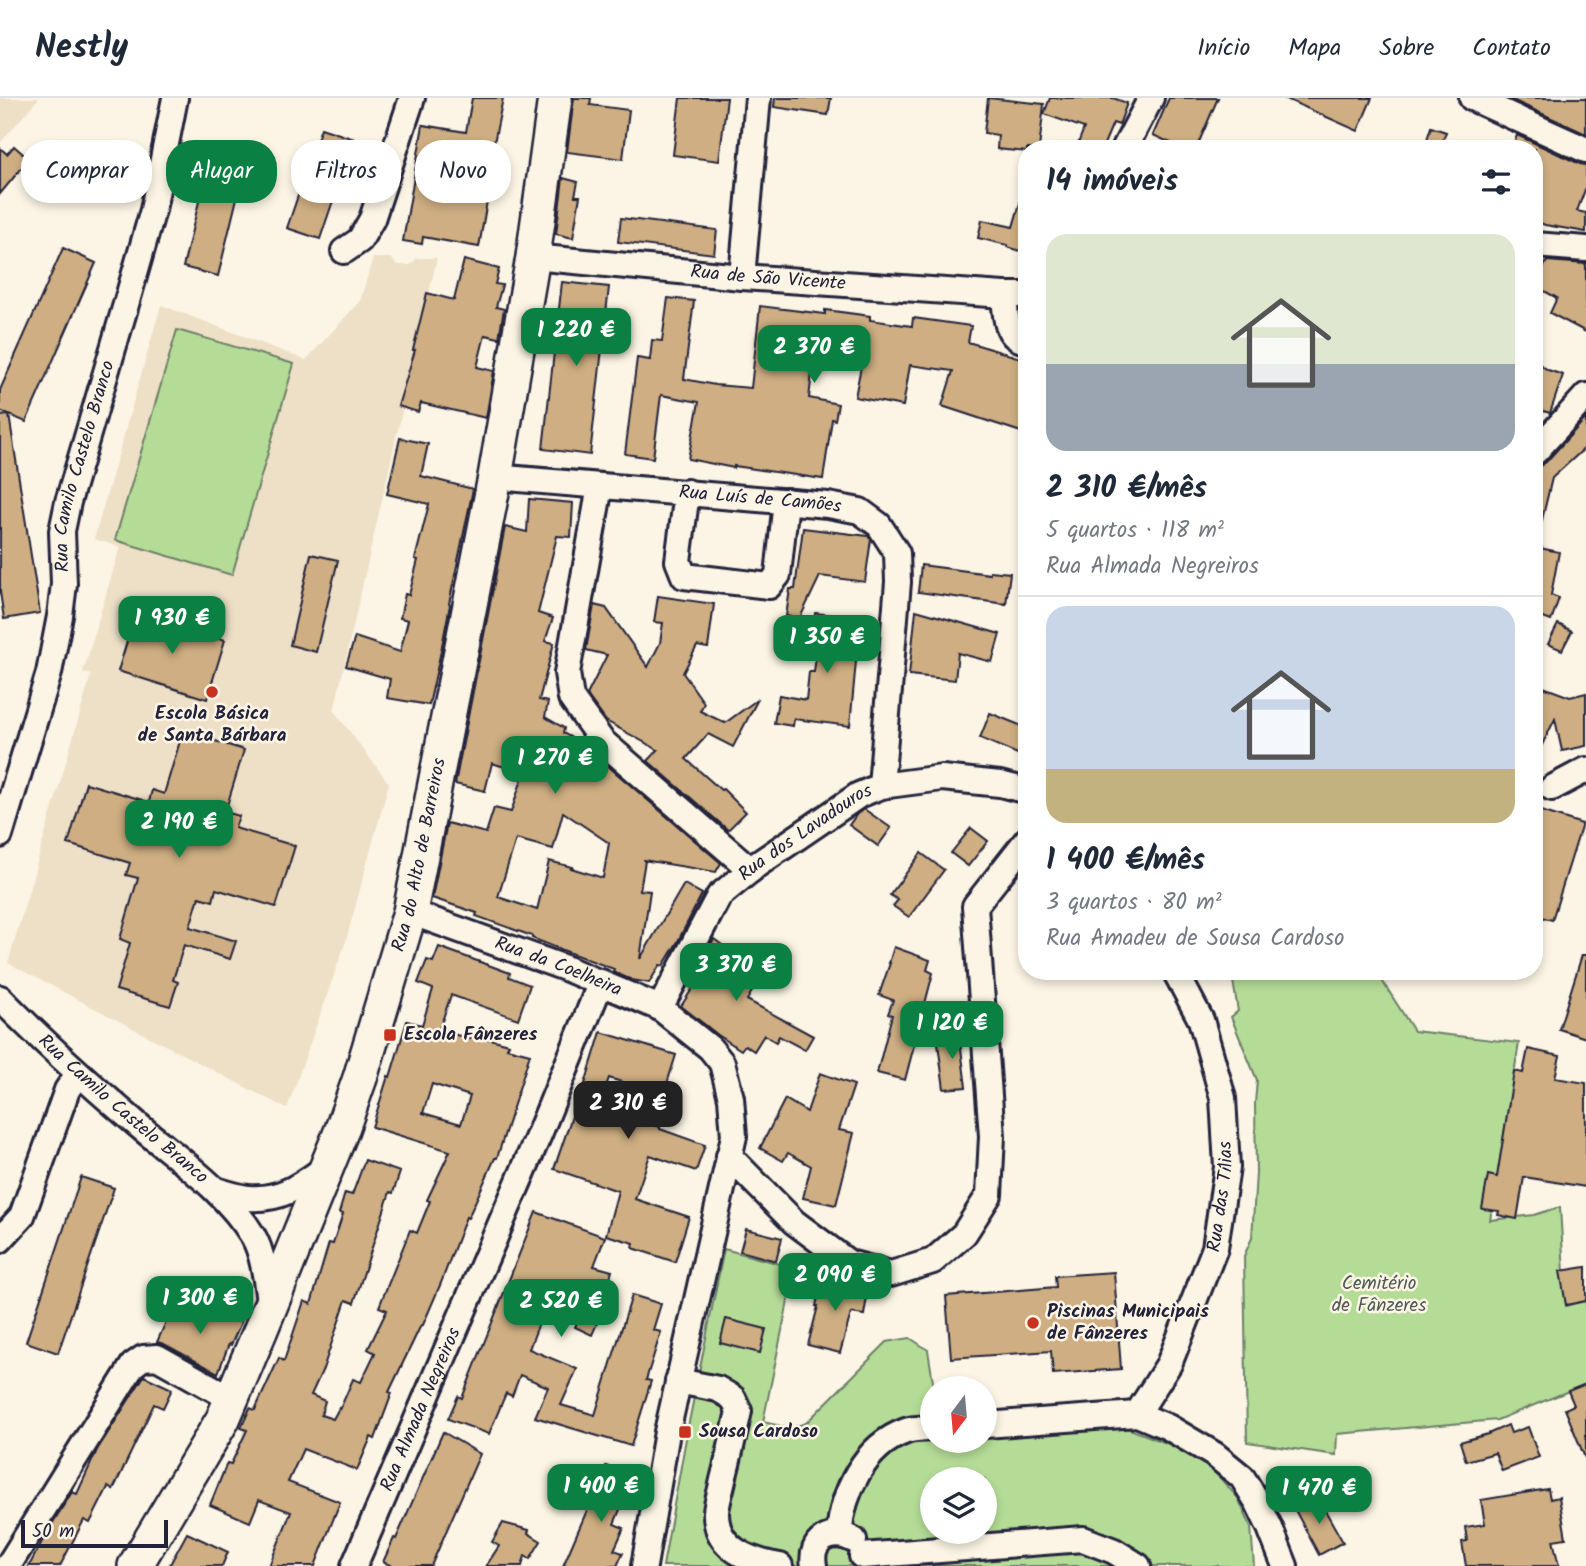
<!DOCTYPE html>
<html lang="pt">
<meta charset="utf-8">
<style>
body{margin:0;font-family:Kalam,sans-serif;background:#f6f6f7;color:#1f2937;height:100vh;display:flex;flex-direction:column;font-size:26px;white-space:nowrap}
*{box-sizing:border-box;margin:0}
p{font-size:23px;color:#747a83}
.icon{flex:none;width:38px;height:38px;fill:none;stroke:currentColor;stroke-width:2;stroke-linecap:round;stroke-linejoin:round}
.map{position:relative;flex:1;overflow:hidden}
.panel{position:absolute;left:1018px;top:42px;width:525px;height:840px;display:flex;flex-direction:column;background:#fff;border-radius:28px;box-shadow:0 4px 10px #0003}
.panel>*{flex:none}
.banner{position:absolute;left:21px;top:42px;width:665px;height:63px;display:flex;gap:14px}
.needle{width:46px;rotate:196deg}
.buttons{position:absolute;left:920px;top:1278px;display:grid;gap:14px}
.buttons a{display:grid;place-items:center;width:77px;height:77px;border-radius:50%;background:#fff;box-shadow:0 4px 10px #0003;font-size:35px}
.scale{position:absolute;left:21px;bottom:18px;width:147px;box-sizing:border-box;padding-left:7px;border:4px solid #22223b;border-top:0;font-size:19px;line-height:24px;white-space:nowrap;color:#22223b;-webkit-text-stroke:5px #fcf5e5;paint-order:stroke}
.price{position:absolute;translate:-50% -60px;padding:0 16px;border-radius:14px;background:#0b8043;color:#fff;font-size:23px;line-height:46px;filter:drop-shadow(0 2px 4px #0008)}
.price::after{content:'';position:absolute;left:50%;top:42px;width:21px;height:16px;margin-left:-10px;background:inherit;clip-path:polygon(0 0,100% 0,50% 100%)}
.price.current{background:#222;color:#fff}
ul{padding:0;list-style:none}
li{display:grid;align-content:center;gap:14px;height:371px;padding:0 28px}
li+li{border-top:2px solid #e0e1e3}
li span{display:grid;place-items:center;height:217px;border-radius:21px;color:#555}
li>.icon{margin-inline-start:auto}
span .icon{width:126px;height:126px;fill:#fffc;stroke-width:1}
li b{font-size:30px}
h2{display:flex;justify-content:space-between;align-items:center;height:84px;padding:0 28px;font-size:30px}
.pill{padding:0 24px;border-radius:28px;background:#fff;box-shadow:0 4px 10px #0003;font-size:24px;line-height:63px}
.pill.current{background:#0b8043;color:#fff}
header{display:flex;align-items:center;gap:42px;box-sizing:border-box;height:98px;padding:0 35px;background:#fff;border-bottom:2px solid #e0e1e3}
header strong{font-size:33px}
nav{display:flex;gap:38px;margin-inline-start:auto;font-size:24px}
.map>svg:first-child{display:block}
.built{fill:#eee0c7}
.green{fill:#b5dc97;stroke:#6c7f69;stroke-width:2;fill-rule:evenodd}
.building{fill:#ceae82;stroke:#22223b;stroke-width:2;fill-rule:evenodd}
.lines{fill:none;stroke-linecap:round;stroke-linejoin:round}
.street-casing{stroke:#22223b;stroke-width:30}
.secondary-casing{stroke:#22223b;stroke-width:38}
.street{stroke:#fcf5e5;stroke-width:24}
.secondary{stroke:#fcf5e5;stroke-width:33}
.poi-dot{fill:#c8321e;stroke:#fcf5e5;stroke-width:2.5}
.labels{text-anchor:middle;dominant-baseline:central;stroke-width:5;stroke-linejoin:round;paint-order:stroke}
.street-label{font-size:19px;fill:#22223b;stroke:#fcf5e5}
.poi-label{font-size:19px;font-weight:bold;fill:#22223b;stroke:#fcf5e5;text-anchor:start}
.park-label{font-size:19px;fill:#4e5a57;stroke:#fcf5e5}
</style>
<header>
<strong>Nestly</strong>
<nav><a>Início</a><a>Mapa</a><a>Sobre</a><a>Contato</a></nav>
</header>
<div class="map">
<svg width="1586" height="1468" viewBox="0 0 1586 1468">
<rect width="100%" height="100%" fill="#fcf5e5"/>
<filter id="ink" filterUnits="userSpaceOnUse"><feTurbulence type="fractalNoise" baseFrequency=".0143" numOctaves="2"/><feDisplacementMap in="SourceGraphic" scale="14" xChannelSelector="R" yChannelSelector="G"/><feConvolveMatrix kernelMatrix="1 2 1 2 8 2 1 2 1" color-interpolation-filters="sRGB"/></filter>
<g filter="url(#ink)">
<g class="built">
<path d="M0,0H39L1,44H0Z"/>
<path d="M373,160H391L397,167H410L417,160H437L334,613L389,685L346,843L287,1011L8,865L91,577L83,574L120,449L94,441L161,207L306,262L360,203Z"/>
</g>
<g class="green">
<path d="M177,232L294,266L232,477L115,442Z"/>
<path d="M1233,873H1376L1414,933L1519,945L1490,1122L1534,1117L1560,1109L1566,1208L1586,1202V1286L1497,1322L1337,1336L1336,1357L1247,1344L1244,1158L1252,1140L1256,1075L1255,1005L1257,982L1231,919L1238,913L1232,877Z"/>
<path d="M724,1151L795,1170L763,1324L790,1330L806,1325L887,1244L910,1240L928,1252L934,1290H933V1342H985V1333L1122,1328L1187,1353L1210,1369L1238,1400L1251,1429L1254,1468H663L689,1324ZM933,1381H985V1433H933Z"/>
</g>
<g class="building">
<path d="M472,0H503L494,45L486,44L483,60L494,63L479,149L423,139L422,146L403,143L423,27L466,34Z"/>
<path d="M574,0H591L590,7L629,12L623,61L567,54Z"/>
<path d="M680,0H727L719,63L673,57Z"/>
<path d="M775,0H831L828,17L774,9Z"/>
<path d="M988,0L1044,6L1039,51H1027V54L997,51L998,37L984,35Z"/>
<path d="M1050,0H1113L1127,5L1119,27L1113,25L1102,51H1076L1084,30L1044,16Z"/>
<path d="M1169,0H1218L1196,51H1184L1153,37Z"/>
<path d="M1284,0H1372L1358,33Z"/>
<path d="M1508,0H1586V36Z"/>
<path d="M1431,29L1446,34L1440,51H1424Z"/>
<path d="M321,30L354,41L320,141L287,130Z"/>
<path d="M1517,37L1580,66L1586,67V89L1577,113L1586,115V134L1545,127L1535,123V51H1512Z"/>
<path d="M14,48L29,61L0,96V50L7,56Z"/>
<path d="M563,80L578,84L575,98H580L573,140L556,136Z"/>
<path d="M204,83L239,92L218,178L183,169Z"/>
<path d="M1023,95H1027V155L1007,149V147L978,140L982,122L1013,129Z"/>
<path d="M621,120L717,132L714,156L618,144Z"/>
<path d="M63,150L96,165L26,324L0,313V292Z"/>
<path d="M464,162L499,171L495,186L502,187L496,209L504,211L499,240L485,237L477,269L494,273L486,320L421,305L418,314L398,308L415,252H413L427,195L454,202Z"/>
<path d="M1547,163L1586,166V234L1550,215L1557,200L1535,188V185Z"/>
<path d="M562,184L609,189L590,357L543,351Z"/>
<path d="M668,200L694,203L684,281L715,287L751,290L760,208L825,216V212L870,218V222L912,228L913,220L971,228L968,244L1027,262V336L942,308L953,273L910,267L903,308L855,299L863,258L815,251L809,300L838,306L835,322L832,321L823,381L734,368V370L688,361L699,304L661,297L653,360L625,356L637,260L650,262L652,242L662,243Z"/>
<path d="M1535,263L1548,272L1563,277L1550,315L1540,312L1535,308Z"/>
<path d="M9,317L40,515L4,521L0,494V318Z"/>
<path d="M1586,320V349L1552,380L1541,426L1535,425V368H1540L1546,364Z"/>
<path d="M400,340L428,346L421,378L473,391L449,506L450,507L441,553L429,607L387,600L390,581L346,568L355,539L400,554L408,522L400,520L405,496L409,497L418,462L415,461L429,406L387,396Z"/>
<path d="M529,401L573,405L571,439L557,438L538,515L553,520L545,543L554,545L539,602L548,604L545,619L564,630L563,635L588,649L587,653L601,662L721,765L716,774L643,762L645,763L640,792L650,793L640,861L684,786L702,796L677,845L663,868L660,867L649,885L632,882L613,874L614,871L557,850L532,840V838L476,818L477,815L432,800L447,725L486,735L494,710L511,714L524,675L492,665L485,693L455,686L505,429L527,434ZM563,714L609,745L603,780L571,770L572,769L549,763L537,812L498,799L516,741L553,751Z"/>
<path d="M803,430L868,438L871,441L865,484L820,478L800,520L786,518L790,491H795Z"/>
<path d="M1535,449L1559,454L1551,497L1559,500L1551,523L1535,517Z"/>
<path d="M311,456L338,462L316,554L290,547Z"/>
<path d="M921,467L990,476V473L1010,475L1006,506L918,494Z"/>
<path d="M658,498L714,506L708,550L697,548L683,575L704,605L700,613L725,625L758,601L733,649L708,636L686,661L721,692L723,691L746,714L728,732L648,663L658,652L606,623L587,597L607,557L586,552L594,507L606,510L648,569L660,545L663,525L654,524Z"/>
<path d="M916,512L1000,536L992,564L958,555L955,582L909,577Z"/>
<path d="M136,514L225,542L207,601L118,573Z"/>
<path d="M815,515L860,520L850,628L794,621L793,628L774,625L779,597L806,602L809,574H814L818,541L813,540Z"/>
<path d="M1558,526L1572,533L1562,552L1548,546Z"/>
<path d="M1535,586L1570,599L1586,595V648L1562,653L1555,621L1535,661Z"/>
<path d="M990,615L1027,630V660L980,640Z"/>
<path d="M183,633L244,652L225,714L239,718L235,730L295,748L276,809L216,791L213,803L199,799L190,829L236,843L230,861L184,847L173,882L178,884L170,908L116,892L130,845L120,841L138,780L126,777L130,765L68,746L86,685L149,704L152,692L164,696Z"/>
<path d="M864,711L891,730L878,748L849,727L857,716Z"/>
<path d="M1535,711L1582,726L1552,822L1535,817Z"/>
<path d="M971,730L988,743L968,768L951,755Z"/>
<path d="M921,755L944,772L909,819L893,808L898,802L890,797Z"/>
<path d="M714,841L733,855L765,871L747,902L813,938L805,952L779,938L776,944L764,937L754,953L745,947L741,952L718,937L681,908L708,867L702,862Z"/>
<path d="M439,849L510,875L509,879L530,887L518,921L451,897L439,932L470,941L471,936L509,946L507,950L530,956L497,1060H495L468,1120L466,1119L441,1185L423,1227H421L389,1294L392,1295L375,1341L371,1339L357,1372L303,1351L288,1384L340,1404L315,1468H269L291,1414L259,1402L250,1424L210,1407L227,1365L231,1366L247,1332L241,1330L250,1310L255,1312L279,1260L284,1263L304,1203L311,1206L329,1145L333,1146L343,1116L339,1115L345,1095L352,1097L365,1062L400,1074L393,1095L390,1094L354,1205L346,1202L323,1271L311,1297L325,1303L321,1317L333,1321L339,1310L340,1311L353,1281L361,1284L375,1255L368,1251L387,1212L379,1209L410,1132L417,1135L430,1103L427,1102L450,1053L372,1029L388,978L390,979L407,923L422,927L433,891L418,885L427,862L433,864ZM432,986L470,998L461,1026L423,1015Z"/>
<path d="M894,849L930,862L927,872L933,875L905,982L877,975L892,917L888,916L893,902L879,897L890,865H889Z"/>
<path d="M1582,857H1586V940L1559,931Z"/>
<path d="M601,934L676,957L654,1027L660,1029V1031L705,1047L696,1073L650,1057L635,1101L689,1119L675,1164L633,1150L634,1145L606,1137L618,1093L554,1071L579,998L581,999ZM609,980L640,990L631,1019L628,1018L627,1020L598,1010Z"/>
<path d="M959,935L966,989L944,991L937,938Z"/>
<path d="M1528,951L1560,958L1555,980L1586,985V1089L1524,1079L1517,1121L1498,1117L1499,1113L1482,1111L1488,1077L1497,1079L1514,973L1523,975Z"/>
<path d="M820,975L854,987L839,1032L854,1035L836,1107L803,1100L811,1068L788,1055L783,1063L760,1050L785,1001L807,1014Z"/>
<path d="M81,1079L114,1090L58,1255L26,1244Z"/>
<path d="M536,1114L605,1139L594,1168L612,1173L607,1189L612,1191L592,1237L575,1229L589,1196L555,1184L529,1251L577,1271L561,1307L595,1317L632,1197L661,1206L653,1232L661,1234L646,1282L651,1283L631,1348L535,1319L548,1289L520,1277L512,1298L506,1295L489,1336L448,1321L458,1298L462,1300Z"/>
<path d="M746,1131L782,1140L776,1163L740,1153Z"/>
<path d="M1586,1169V1203L1566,1207L1560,1173Z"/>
<path d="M1114,1174L1121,1271L1053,1276L1051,1253L951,1260L946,1198L1056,1189L1055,1178Z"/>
<path d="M822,1179L859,1186L857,1196L867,1199L864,1217L851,1215L840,1255L808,1247L818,1208H816Z"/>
<path d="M173,1208L209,1223L215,1210L242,1222L231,1247L229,1246L218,1275L164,1246L157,1244Z"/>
<path d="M726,1221L766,1231L760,1255L720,1245Z"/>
<path d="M144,1278L172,1291L163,1310L154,1306L113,1392L108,1389L90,1425L84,1422L60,1468H29L47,1434L72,1394L77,1396L97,1352Z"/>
<path d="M1586,1286V1360H1585L1565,1311L1574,1307L1568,1293Z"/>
<path d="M1508,1327L1511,1335L1528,1329L1539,1359L1502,1373L1495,1355L1466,1363L1460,1344L1488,1336Z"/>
<path d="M443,1334L480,1356L431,1468H392L383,1464L394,1440L396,1441Z"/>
<path d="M606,1368L633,1380L614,1426L624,1430L614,1452L623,1455L617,1468H563Z"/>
<path d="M1548,1391L1550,1401L1559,1399L1566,1440L1553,1442L1559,1468H1466L1462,1444L1467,1443L1465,1429L1485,1426L1481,1402Z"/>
<path d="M1318,1400L1343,1444L1319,1457L1295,1412Z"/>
<path d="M503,1425L529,1432L528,1435L541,1443L530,1461L525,1458L522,1468H486L499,1448L492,1444Z"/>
<path d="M187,1435L228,1454L222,1468H169Z"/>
</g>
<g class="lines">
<g class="street-casing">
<g id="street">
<path d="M1472,0L1586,52"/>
<path d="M1124,51L1151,0"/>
<path d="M1535,147L1586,151"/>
<path d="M344,153L360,142L372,121L412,0"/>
<path id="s1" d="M533,159L742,179L1004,197H1027"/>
<path d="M742,179L758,0"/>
<path d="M1004,197C1006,216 1004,240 1027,243"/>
<path d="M1535,354L1586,298"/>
<path id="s2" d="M495,379L828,407L860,413L879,427L897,455L898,484L881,688"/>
<path d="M600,388L567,575L571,600L602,643L751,772"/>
<path d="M687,394L678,463L684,478L769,488L778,477L786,403"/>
<path d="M1552,690L1586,672"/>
<path id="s3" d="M0,737L49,575L60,518L64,486L62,433L68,404L129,196L153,112L175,0"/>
<path id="s4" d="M410,814L565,870L660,910L710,950L722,965L731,1000L734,1038L667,1334L644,1468"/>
<path id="s5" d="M0,900C44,945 90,986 138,1027C178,1061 225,1092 253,1138C264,1156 267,1190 270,1211"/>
<path id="s6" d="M660,910L719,798L758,766L859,697L881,688L942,680L1000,686L1027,693"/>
<path d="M729,1058L794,1124L849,1165L891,1176L933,1163L964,1136L989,1097L992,1038L975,808L1027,742"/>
<path d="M216,1092C226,1095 238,1099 248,1100C282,1103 302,1086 328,1068"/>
<path d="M0,1142L22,1118L67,992L78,976"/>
<path d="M678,1283L718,1291L733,1300L739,1313C734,1336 729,1359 723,1382C721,1392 717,1404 716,1414C715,1451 750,1463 780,1468"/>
<path id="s7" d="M1137,1316L1169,1266L1215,1150L1227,1069L1223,1000L1201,922L1175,873"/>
<path d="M985,1327L1137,1316L1168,1329L1215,1357L1242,1379L1258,1405L1270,1430L1285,1468"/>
<path d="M839,1437C842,1395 864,1348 906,1333C914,1330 924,1331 933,1330"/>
<path d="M862,1458L1083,1441L1114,1453L1138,1468"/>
<path d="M8,1468L133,1267L143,1260L157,1259L232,1301"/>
<path id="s8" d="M354,1468L540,1034L601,884"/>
<path d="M814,1468C809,1442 832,1430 854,1442"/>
</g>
</g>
<g class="secondary-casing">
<g id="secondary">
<path id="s9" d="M135,1468L223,1321L261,1231L341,1034L360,980L410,814L495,379L533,159L555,0"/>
</g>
</g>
<use href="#street" class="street"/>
<use href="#secondary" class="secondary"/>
</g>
</g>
<g class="poi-dot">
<circle cx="212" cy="594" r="7"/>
<rect x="383" y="930" width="14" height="14" rx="3.5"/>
<circle cx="1033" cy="1225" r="7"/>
<rect x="678" y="1327" width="14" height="14" rx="3.5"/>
</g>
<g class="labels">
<g class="street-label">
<text stroke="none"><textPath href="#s1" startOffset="236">Rua de São Vicente</textPath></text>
<text stroke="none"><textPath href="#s3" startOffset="380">Rua Camilo Castelo Branco</textPath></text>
<text stroke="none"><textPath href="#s2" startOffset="266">Rua Luís de Camões</textPath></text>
<text stroke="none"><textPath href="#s6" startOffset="234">Rua dos Lavadouros</textPath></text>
<text stroke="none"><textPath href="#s9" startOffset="770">Rua do Alto de Barreiros</textPath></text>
<text stroke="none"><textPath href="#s4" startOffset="158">Rua da Coelheira</textPath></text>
<text stroke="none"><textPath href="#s5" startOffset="166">Rua Camilo Castelo Branco</textPath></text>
<text stroke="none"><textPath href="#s7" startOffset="236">Rua das Tílias</textPath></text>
<text stroke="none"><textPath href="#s8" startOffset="170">Rua Almada Negreiros</textPath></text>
</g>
<g class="poi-label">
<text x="212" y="616" text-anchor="middle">Escola Básica<tspan x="212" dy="22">de Santa Bárbara</tspan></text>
<text x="404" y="937">Escola Fânzeres</text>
<text x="1047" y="1214">Piscinas Municipais<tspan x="1047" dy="22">de Fânzeres</tspan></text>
<text x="699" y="1334">Sousa Cardoso</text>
</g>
<g class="park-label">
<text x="1379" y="1186">Cemitério<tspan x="1379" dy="22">de Fânzeres</tspan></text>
</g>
</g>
</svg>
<div class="buttons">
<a><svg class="needle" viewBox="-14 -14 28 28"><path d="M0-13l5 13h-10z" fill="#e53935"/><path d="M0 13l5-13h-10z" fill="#747a83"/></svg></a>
<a><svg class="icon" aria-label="layers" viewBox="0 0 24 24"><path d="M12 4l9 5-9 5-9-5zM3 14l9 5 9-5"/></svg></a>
</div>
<div class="scale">50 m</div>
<b class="price" style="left:576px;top:270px">1 220 €</b>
<b class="price" style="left:814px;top:287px">2 370 €</b>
<b class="price" style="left:172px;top:558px">1 930 €</b>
<b class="price" style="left:827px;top:577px">1 350 €</b>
<b class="price" style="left:555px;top:698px">1 270 €</b>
<b class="price" style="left:179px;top:762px">2 190 €</b>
<b class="price" style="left:736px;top:905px">3 370 €</b>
<b class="price" style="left:952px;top:963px">1 120 €</b>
<b class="price current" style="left:628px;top:1043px">2 310 €</b>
<b class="price" style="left:835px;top:1215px">2 090 €</b>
<b class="price" style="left:200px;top:1238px">1 300 €</b>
<b class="price" style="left:561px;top:1241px">2 520 €</b>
<b class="price" style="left:601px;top:1426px">1 400 €</b>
<b class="price" style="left:1319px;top:1428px">1 470 €</b>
<div class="banner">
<a class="pill">Comprar</a>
<a class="pill current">Alugar</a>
<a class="pill">Filtros</a>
<a class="pill">Novo</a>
</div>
<section class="panel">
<h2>14 imóveis<svg class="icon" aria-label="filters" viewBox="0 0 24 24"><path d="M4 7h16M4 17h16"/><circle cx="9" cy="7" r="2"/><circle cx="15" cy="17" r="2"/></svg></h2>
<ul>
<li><span style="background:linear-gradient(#dfe7d0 60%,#9aa5b1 0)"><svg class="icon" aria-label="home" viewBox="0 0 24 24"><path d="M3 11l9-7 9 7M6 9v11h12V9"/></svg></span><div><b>2 310 €/mês</b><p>5 quartos · 118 m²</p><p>Rua Almada Negreiros</p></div></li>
<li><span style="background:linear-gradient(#c9d6e8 75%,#c2b280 0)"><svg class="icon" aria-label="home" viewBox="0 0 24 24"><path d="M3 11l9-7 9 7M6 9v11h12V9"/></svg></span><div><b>1 400 €/mês</b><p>3 quartos · 80 m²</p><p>Rua Amadeu de Sousa Cardoso</p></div></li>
</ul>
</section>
</div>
